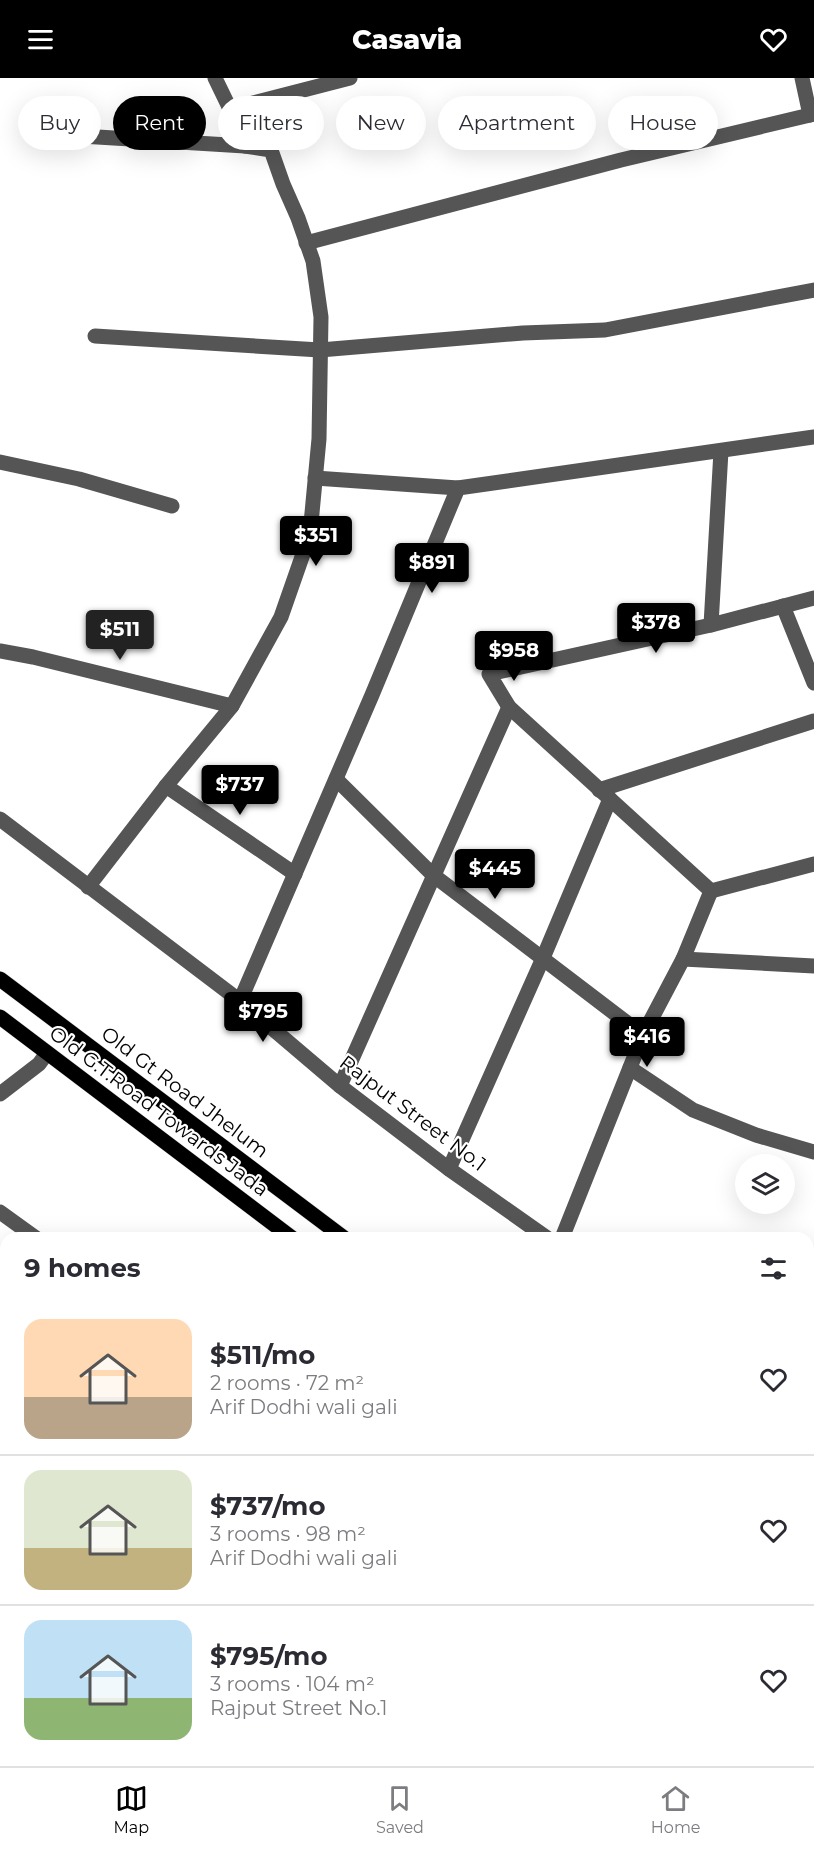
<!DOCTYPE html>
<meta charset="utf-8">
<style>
body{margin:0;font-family:Montserrat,sans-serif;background:#f2f2f3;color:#2b2b33;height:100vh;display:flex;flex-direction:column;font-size:22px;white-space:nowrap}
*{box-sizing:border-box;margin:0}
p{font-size:20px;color:#7c7c81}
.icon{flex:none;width:33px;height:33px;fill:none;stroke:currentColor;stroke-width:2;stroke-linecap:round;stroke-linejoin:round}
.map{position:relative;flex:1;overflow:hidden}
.sheet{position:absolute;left:0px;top:1154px;width:814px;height:536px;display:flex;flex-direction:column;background:#fff;border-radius:18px 18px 0 0;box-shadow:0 6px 24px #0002}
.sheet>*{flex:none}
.banner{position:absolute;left:18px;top:18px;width:778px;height:54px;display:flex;gap:12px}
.controls{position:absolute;left:735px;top:1076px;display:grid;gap:12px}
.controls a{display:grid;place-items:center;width:60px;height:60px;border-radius:50%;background:#fff;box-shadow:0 6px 24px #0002;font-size:30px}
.price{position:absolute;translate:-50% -51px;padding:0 14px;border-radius:6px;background:#000;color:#fff;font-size:20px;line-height:39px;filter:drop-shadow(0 2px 3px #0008)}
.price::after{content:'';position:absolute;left:50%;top:36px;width:18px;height:14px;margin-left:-9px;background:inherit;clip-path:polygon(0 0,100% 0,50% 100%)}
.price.selected{background:#222;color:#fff}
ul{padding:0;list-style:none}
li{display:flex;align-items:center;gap:18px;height:150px;padding:0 24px}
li+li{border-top:2px solid #e1e1e2}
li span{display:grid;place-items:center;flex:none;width:168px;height:120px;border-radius:18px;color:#555}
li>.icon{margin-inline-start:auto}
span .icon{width:72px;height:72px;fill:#fffc;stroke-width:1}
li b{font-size:26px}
h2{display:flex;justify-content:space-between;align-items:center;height:72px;padding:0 24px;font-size:26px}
.pill{padding:0 21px;border-radius:27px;background:#fff;box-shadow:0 6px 24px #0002;font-size:21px;line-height:54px}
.pill.selected{background:#000;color:#fff}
header{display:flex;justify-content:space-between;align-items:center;height:78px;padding:0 24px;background:#000;color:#fff;font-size:27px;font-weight:800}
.tab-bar{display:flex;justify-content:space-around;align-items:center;height:84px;border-top:2px solid #e1e1e2;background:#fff;font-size:16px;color:#7c7c81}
.tab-bar a{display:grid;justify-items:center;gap:3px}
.tab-bar .selected{color:#000}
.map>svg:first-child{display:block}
.building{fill:#c4c4c4}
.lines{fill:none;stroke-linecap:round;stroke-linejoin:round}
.major-casing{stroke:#dbdbdb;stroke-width:16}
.minor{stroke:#555;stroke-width:15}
.major{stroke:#000;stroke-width:15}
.labels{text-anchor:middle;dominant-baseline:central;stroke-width:4.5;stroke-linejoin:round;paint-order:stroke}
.street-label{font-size:20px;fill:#000;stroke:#fff}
</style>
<header><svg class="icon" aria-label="menu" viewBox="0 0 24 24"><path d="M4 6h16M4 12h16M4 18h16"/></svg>Casavia<svg class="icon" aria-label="heart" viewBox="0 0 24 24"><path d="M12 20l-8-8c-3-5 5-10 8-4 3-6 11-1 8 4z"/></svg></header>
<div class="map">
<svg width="814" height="1688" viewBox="0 0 814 1688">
<rect width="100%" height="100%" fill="#fff"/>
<path class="building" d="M814,1292V1361L808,1357V1300Z"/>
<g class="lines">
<g class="major-casing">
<g id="major">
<path d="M0,901L344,1160"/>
<path d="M0,939L292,1160"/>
<path d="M808,1508L814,1513"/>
<path d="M808,1548L814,1552"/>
</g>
</g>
<g class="minor">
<path d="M215,0L230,31L350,0"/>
<path d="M802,0L810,37"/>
<path d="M81,58L245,68"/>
<path d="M306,165L621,82L814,36"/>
<path d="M95,258L320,272L523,255L605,252L814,212"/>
<path d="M0,384L79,401L172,428"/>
<path d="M315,400L458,410"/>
<path d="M783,528L814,605"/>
<path d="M711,547L721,373"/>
<path d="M0,573L33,579L232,628"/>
<path d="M336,701L433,797L643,957"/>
<path d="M166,708L295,796"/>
<path d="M599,712L814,643"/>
<path d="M0,741L240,923L340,1008L449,1091L547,1160"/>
<path d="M88,809L166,708L232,628L281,539L310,456L319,361L321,239L313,183L298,140L283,106L271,72L245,68L230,31"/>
<path d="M711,813L509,629L489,596L711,547L814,520"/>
<path d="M711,813L814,786"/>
<path d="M683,881L814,888"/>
<path d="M240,923L372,617L458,410L814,359"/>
<path d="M630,990L693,1032L756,1057L814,1074"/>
<path d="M340,1008L509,629"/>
<path d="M0,1016L39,986L47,975"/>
<path d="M449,1091L543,880L610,721"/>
<path d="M0,1134L36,1160"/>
<path d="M562,1160L643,957L683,881L711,813"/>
<path d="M808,1300L814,1292"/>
<path d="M808,1357L814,1361"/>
<path d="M571,1683L578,1688"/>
<path d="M741,1683L748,1688"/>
<path d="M595,1688L599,1683"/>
</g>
<use href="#major" class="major"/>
</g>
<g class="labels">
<g class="street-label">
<text transform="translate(185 1014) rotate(37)">Old Gt Road Jhelum</text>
<text transform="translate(159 1033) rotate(37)">Old G.T.Road Towards Jada</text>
<text transform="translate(413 1035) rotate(37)">Rajput Street No.1</text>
</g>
</g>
</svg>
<div class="controls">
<a><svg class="icon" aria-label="layers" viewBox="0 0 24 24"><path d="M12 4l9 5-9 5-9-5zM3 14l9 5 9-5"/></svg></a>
</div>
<b class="price" style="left:316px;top:489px">$351</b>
<b class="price" style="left:432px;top:516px">$891</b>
<b class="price" style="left:656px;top:576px">$378</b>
<b class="price selected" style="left:120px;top:583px">$511</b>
<b class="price" style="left:514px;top:604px">$958</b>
<b class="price" style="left:240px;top:738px">$737</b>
<b class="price" style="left:495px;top:822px">$445</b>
<b class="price" style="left:263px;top:965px">$795</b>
<b class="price" style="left:647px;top:990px">$416</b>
<div class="banner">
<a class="pill">Buy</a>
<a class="pill selected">Rent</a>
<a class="pill">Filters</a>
<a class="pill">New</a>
<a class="pill">Apartment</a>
<a class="pill">House</a>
</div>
<section class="sheet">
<h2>9 homes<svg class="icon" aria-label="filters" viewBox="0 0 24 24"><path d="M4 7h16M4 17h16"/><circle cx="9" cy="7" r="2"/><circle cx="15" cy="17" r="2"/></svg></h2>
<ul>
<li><span style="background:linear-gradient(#ffd9b3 65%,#b9a48a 0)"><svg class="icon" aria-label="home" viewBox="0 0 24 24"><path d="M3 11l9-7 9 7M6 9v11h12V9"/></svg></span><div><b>$511/mo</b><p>2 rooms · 72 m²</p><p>Arif Dodhi wali gali</p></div><svg class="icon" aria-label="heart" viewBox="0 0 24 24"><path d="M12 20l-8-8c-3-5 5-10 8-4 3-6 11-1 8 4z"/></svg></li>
<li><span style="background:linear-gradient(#dfe7d0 65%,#c2b280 0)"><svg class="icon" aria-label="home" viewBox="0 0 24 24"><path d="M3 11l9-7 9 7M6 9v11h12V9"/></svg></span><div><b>$737/mo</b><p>3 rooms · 98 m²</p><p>Arif Dodhi wali gali</p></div><svg class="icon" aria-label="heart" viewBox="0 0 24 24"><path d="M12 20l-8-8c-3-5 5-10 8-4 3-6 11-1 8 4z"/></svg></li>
<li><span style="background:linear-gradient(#bfe0f5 65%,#8fb573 0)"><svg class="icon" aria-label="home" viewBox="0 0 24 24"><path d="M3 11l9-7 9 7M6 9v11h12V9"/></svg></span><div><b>$795/mo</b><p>3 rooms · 104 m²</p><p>Rajput Street No.1</p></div><svg class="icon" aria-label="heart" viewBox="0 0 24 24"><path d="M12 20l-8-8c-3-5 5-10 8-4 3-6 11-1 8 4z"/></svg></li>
</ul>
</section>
</div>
<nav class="tab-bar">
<a class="selected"><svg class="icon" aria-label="map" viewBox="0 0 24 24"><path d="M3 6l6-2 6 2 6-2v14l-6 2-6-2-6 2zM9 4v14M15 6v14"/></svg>Map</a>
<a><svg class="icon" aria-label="saved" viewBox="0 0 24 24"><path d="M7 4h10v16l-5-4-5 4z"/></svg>Saved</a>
<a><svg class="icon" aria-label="home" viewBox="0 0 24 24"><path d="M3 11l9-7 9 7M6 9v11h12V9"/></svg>Home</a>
</nav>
